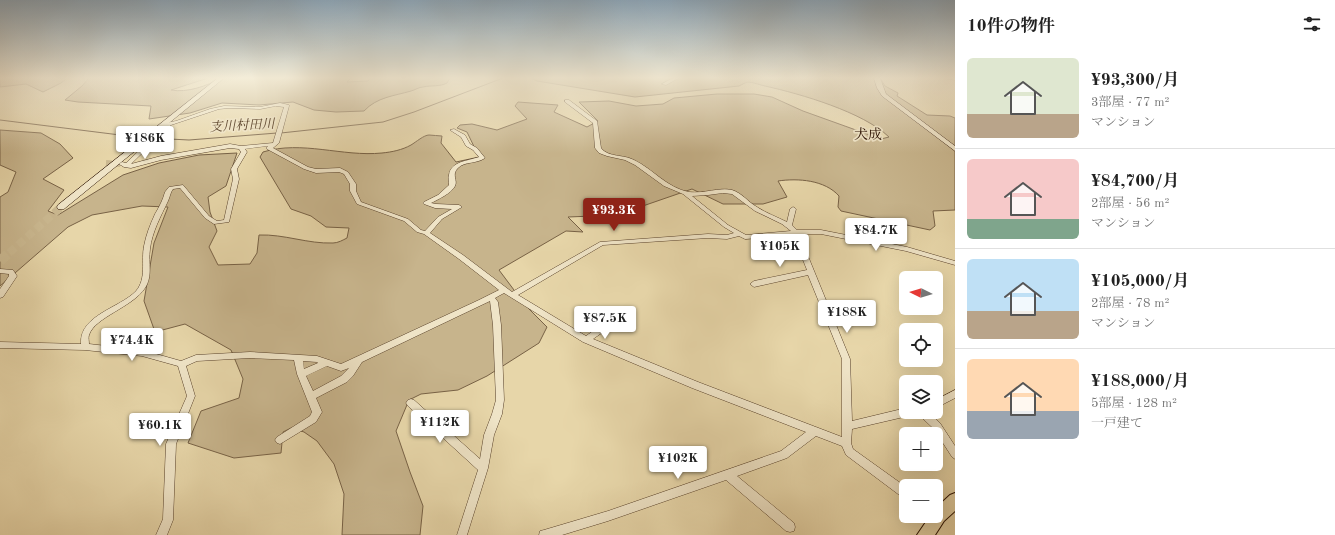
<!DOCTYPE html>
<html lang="ja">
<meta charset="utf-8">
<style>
body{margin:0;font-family:"Old Standard TT","Noto Serif JP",serif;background:#f6f6f6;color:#222;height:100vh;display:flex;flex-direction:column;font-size:15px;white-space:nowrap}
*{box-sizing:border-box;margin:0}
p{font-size:13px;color:#767676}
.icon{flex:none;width:22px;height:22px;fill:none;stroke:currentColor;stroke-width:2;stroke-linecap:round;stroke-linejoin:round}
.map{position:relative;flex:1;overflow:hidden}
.panel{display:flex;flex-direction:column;background:#fff;width:380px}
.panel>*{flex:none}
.needle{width:26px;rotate:275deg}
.controls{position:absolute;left:899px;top:271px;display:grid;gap:8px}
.controls a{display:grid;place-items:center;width:44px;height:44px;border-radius:6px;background:#fff;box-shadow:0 4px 16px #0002;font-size:20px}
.price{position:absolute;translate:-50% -34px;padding:0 9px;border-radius:4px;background:#fff;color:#222;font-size:13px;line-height:26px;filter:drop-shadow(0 1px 2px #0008)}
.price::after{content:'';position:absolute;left:50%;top:24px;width:12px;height:9px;margin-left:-6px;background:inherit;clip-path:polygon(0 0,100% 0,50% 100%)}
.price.on{background:#8f2418;color:#fff}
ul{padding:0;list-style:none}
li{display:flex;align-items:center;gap:12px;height:100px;padding:0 12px}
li+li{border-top:1px solid #e0e0e0}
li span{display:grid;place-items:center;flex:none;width:112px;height:80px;border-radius:6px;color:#555}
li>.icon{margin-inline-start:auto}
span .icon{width:48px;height:48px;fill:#fffc;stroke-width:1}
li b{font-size:17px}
h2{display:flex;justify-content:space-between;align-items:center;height:48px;padding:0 12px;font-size:17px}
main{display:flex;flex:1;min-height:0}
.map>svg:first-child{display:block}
.green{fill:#c7b48c;stroke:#786246}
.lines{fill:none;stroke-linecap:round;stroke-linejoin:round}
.stream{stroke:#745e43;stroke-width:1}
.street-tunnel{stroke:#cab890;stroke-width:6;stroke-dasharray:6 3;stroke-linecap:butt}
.secondary-tunnel-far1{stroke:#cab890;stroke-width:8;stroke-dasharray:8 4;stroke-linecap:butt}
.secondary-tunnel{stroke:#cab890;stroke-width:10;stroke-dasharray:10 5;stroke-linecap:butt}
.street-casing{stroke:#58412a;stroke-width:1}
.secondary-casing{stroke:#280f00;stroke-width:1}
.primary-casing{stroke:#280f00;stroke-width:2}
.street{fill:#efe4c7;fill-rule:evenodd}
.secondary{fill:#efe4c7;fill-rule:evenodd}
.primary{fill:#e7d6a9;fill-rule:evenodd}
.labels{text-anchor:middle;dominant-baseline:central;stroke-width:3.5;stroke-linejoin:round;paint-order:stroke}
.far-water-label{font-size:13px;font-style:italic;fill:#614a32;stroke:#efe4c7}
.far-quarter-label{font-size:14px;fill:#280f00;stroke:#efe4c7}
</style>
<main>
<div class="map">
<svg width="955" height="535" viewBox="0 0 955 535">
<rect width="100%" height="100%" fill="#e7d6a9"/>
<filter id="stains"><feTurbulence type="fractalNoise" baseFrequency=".005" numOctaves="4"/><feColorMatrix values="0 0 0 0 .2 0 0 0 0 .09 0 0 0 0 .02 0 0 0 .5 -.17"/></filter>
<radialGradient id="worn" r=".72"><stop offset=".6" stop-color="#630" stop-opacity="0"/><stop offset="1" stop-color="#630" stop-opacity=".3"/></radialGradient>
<g class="green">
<path d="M0,78H67L61,83L43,92L26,84L0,87Z"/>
<path d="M89,78H208L171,90C187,93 207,86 221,78H351L347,82L368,81L370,78H450L447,83C439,87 432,85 423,87C419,87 415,90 411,91C394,96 377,97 364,111L336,112L314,110L293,102L259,105L222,103L190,113L149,119L151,106L78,102L65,100L82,86Z"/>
<path d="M531,78H880L885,86L898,93L897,96L927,115L950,116L955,118V210L933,211L935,226L930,230L841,211L838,207L839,196C825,180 798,178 778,181L787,197L763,204H723L692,189L637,208L610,210L593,216L568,217L583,232L566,231L499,270L526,306L547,327L539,343L487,376L458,390L421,394L409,400L396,431L410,472L423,506L420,535H342L344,494L334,464L317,441L304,432L291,428L283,432L281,453L234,458L188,443L201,411L239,398L243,379L231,350L185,324L155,332L144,301L154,243L168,207L142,206L92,215L68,227L0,286V197L8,192L16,172L0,165V130L41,133L60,144L73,158L43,179L64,190L48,211L58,215L123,175L159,163L199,155L237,153L226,186L208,197L210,212L217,231L209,247L218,265L250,264L257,253L259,235C284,234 308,244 333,243C338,243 343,240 347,238L349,228L326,227L311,216L291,209L260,157L263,152C302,140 342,157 382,153C392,152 402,150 411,145C416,142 424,135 429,135C433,135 438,136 442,136L441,143L456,162L479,157L467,132L457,128L460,125L472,124L497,130L527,119L515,106L518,102L558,105L554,112L587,127L598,121L579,102L609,101L636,106L663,104L674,98L717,94H754L772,97L803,111L881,139L889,137C863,112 801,94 765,86C760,85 753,82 747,82C745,83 741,85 739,86L635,97L537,81Z"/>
</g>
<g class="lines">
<g class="stream">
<path d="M0,120L144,138"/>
<path d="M281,133L383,122L414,112L503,78"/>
<path d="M150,138L189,140L277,133"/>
</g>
<path class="street-tunnel" d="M106,163L120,164"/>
<path class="secondary-tunnel-far1" d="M9,253L61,207"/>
<path class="secondary-tunnel" d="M0,261L10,252"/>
<g class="street-casing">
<g id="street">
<path d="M673,78H679L666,85L662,84Z"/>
<path d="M947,78H955V80L948,79Z"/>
<path d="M565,100H569L597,121L601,148C609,158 623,154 634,160C653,169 667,188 689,192C704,194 719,187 732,190C742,193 748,202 757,207C766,213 777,217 787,222L790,209L793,207L795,208L796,209L792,225L797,230H821L907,247L955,261V265L906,251L821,234H799L850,359L852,421L906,408V412H913L911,415L908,416L852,429L851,443L853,449L906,487V498L902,497L846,455L842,446L816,436L787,458L737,476L794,523L795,527L794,531L790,532L786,531L726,480L608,521L562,535H539L540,531L544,530L608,511L781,451L806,432L692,388L583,342L504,293L495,298L498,302L501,325L504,400L502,414L494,435L488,468L467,535H457L478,470L408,406L406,403L408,400L411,399L414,400L480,459L484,435L492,414L496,400L493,325L490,301L362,362L353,376L347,382L316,398L322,412L316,422L280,444L277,443L275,440L277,437L310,416L312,412L297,374L294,360L250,358L197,361L186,366L195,396L176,444L173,520L167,535H156L163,519L166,444L187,396L178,366L142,356L85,350L0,348V342L81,344C79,315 120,308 136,291C147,278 141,261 144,246C146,235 150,225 155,214C159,207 163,200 165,192L169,187L183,185L209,216L217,221L224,220L233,179L231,169L241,152L239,149L230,148L161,160L131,168L124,167L119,164L122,162L126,163L165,126H161V124L176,121L210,109L224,106L260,107L280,103L289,105V106L279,143L273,148L308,167L316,169L340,168L348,172L356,184V191L361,202L408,219L421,230L425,231L438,217L452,209L435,208L424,204L423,203L424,202L438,195L449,185C449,182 448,178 449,175C451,161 468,161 479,157L473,150L466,146L461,137L450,130L454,129L465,135L470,144L477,148L485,158C477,164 465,161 458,168C451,175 458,180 455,186C452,193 437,200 431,203L436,204L459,205L462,207L442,219L430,233L463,255L512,292L600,242L708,234L727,235L734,233L724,227L683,194L664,186L635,165L625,160L607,156L599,153L595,148L593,123L565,102ZM276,106L284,107L273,143L241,146L230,144L161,156L131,164L171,125L219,109L229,108L260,109ZM268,146L266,148L267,149L304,169L316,173L339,172L344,174L350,184V191L357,204L404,221L417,232L424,234L459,259L499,290L479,300L341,364L317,356L250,352L196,355L181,361L142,350L89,344C89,341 88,338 89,335C95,317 133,307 145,288C153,276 148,263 150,249C152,232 161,216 168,201C170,197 170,193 173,189L180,188L205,218L214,224L229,222L239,179L237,169L247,152L245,149ZM723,193L732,194L755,211L782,224L791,231L746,235L728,225L692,196L708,195ZM793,235L807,270L754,281L750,284L754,287L808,275L842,359V437L698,382L593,339L613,325L614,323L613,321H607L586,336L518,295L603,245L708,238L727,239L739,236L745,239ZM303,361L317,362L318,363L304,369ZM327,366L341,371L349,368L341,376L313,391L306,376Z"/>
<path d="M0,269L13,270L17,276L3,297L0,298V289L9,276V274L0,273Z"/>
<path d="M955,390V398L936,408V400Z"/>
<path d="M917,412H928L940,423L955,446V459L952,457L934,429L919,415Z"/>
</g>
</g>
<g class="secondary-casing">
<g id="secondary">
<path d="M218,78H224L64,209H58L57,207L58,205Z"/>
<path d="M874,78H880L886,94L955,146V151L882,96L877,88Z"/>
</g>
</g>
<g class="primary-casing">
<path id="primary" d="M955,493V511L944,521L935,535H917L930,516H936V508L950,495Z"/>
</g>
<use href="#street" class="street"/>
<use href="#secondary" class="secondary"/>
<use href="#primary" class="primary"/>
</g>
<linearGradient id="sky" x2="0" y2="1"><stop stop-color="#8da6b8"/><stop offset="0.51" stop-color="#f4edd8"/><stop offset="1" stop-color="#f4edd8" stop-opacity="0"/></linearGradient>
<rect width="955" height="153" fill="url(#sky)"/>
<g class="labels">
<g class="far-water-label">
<text transform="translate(242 126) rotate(-3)">支川村田川</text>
</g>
<g class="far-quarter-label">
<text x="868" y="135">犬成</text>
</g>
</g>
<rect width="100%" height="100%" filter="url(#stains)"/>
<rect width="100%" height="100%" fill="url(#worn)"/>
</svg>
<div class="controls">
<a><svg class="needle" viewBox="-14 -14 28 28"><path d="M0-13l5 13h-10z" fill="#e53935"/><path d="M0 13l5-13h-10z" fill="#767676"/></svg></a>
<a><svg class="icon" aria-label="locate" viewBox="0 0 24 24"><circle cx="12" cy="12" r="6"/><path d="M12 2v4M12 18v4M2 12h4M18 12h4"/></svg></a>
<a><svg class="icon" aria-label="layers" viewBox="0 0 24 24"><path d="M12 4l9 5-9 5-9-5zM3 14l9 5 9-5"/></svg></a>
<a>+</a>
<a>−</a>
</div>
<b class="price" style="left:145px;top:160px">¥186K</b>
<b class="price on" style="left:614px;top:232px">¥93.3K</b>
<b class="price" style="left:876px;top:252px">¥84.7K</b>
<b class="price" style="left:780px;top:268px">¥105K</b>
<b class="price" style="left:847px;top:334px">¥188K</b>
<b class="price" style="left:605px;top:340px">¥87.5K</b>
<b class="price" style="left:132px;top:362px">¥74.4K</b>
<b class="price" style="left:440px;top:444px">¥112K</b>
<b class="price" style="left:160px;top:447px">¥60.1K</b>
<b class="price" style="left:678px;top:480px">¥102K</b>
</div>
<section class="panel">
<h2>10件の物件<svg class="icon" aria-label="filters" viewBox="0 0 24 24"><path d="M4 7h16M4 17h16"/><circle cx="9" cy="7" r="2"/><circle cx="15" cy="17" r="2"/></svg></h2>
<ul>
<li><span style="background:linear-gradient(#dfe7d0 70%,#b9a48a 0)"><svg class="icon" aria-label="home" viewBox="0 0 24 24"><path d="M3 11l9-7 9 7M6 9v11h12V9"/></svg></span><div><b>¥93,300/月</b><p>3部屋 · 77 m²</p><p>マンション</p></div></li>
<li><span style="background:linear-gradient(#f6c9c9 75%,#7fa58c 0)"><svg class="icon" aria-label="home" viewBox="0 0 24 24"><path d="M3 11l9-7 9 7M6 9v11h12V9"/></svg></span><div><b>¥84,700/月</b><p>2部屋 · 56 m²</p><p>マンション</p></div></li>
<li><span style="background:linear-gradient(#bfe0f5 65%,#b9a48a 0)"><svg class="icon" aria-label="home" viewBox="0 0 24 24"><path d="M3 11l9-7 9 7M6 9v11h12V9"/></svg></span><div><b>¥105,000/月</b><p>2部屋 · 78 m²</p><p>マンション</p></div></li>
<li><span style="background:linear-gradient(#ffd9b3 65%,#9aa5b1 0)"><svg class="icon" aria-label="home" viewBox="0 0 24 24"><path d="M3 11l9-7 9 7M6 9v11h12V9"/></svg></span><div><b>¥188,000/月</b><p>5部屋 · 128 m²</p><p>一戸建て</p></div></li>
</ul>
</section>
</main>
